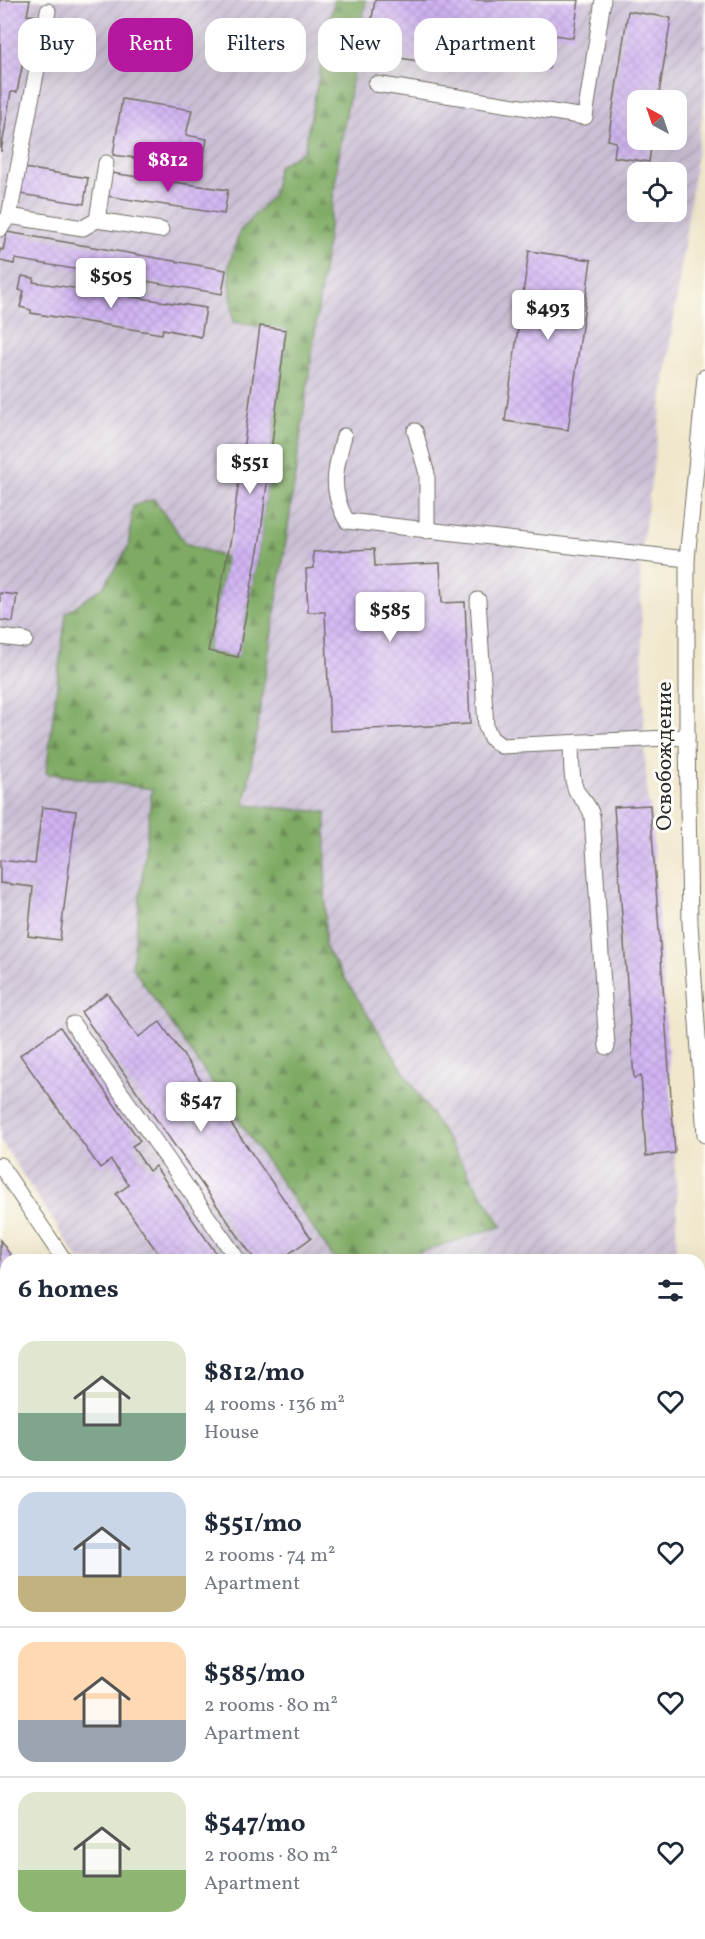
<!DOCTYPE html>
<meta charset="utf-8">
<style>
body{margin:0;font-family:Vollkorn,serif;background:#f2f2f3;color:#1f2937;height:100vh;display:flex;flex-direction:column;font-size:22px;white-space:nowrap}
*{box-sizing:border-box;margin:0}
p{font-size:20px;color:#747a83}
.icon{flex:none;width:33px;height:33px;fill:none;stroke:currentColor;stroke-width:2;stroke-linecap:round;stroke-linejoin:round}
.map{position:relative;flex:1;overflow:hidden}
.panel{position:absolute;left:0px;top:1254px;width:705px;height:686px;display:flex;flex-direction:column;background:#fff;border-radius:18px 18px 0 0;box-shadow:0 6px 24px #0002}
.panel>*{flex:none}
.banner{position:absolute;left:18px;top:18px;width:669px;height:54px;display:flex;gap:12px}
.needle{width:39px;rotate:320deg}
.tools{position:absolute;left:627px;top:90px;display:grid;gap:12px}
.tools a{display:grid;place-items:center;width:60px;height:60px;border-radius:12px;background:#fff;box-shadow:0 6px 24px #0002;font-size:30px}
.price{position:absolute;translate:-50% -51px;padding:0 14px;border-radius:6px;background:#fff;color:#222;font-size:20px;line-height:39px;filter:drop-shadow(0 2px 3px #0008)}
.price::after{content:'';position:absolute;left:50%;top:36px;width:18px;height:14px;margin-left:-9px;background:inherit;clip-path:polygon(0 0,100% 0,50% 100%)}
.price.active{background:#b5179e;color:#fff}
ul{padding:0;list-style:none}
li{display:flex;align-items:center;gap:18px;height:150px;padding:0 18px}
li+li{border-top:2px solid #e0e1e3}
li span{display:grid;place-items:center;flex:none;width:168px;height:120px;border-radius:18px;color:#555}
li>.icon{margin-inline-start:auto}
span .icon{width:72px;height:72px;fill:#fffc;stroke-width:1}
li b{font-size:26px}
h2{display:flex;justify-content:space-between;align-items:center;height:72px;padding:0 18px;font-size:26px}
.pill{padding:0 21px;border-radius:18px;background:#fff;box-shadow:0 6px 24px #0002;font-size:21px;line-height:54px}
.pill.active{background:#b5179e;color:#fff}
.map>svg:first-child{display:block}
.built{fill:#ebd1eb}
.industrial{fill:url(#industrial-furrows);fill-rule:evenodd}
.grass{fill:#9ec571;stroke:#64784e;stroke-width:1.5}
.forest{fill:url(#forest-firs);stroke:#546a47;stroke-width:1.5}
.building{fill:url(#building-cross-hatch)}
.lines{fill:none;stroke-linecap:round;stroke-linejoin:round}
.minor-casing{stroke:#706d63;stroke-width:17}
.minor{stroke:#fff;stroke-width:15}
.labels{text-anchor:middle;dominant-baseline:central;stroke-width:6;stroke-linejoin:round;paint-order:stroke}
.street-label{font-size:22px;fill:#2b2b2b;stroke:#fdfcf7}
</style>
<div class="map">
<svg width="705" height="1939" viewBox="0 0 705 1939">
<defs>
<pattern id="industrial-furrows" width="10" height="10" patternUnits="userSpaceOnUse" patternTransform="scale(1.5)"><rect width="10" height="10" fill="#cbbfd5"/><path d="M-1 1l2-2M0 10L10 0M9 11l2-2" fill="none" stroke="#aea4b7"/></pattern>
<pattern id="forest-firs" width="22" height="20" patternUnits="userSpaceOnUse" patternTransform="scale(1.5)"><rect width="22" height="20" fill="#7eaa63"/><path d="M5 1l3.5 6h-7zM16 11l3.5 6h-7z" fill="#678b52"/></pattern>
<pattern id="building-cross-hatch" width="8" height="8" patternUnits="userSpaceOnUse" patternTransform="scale(1.5)"><rect width="8" height="8" fill="#d1b4f3"/><path d="M0 0l8 8M0 8l8-8" fill="none" stroke="#b49bd0"/></pattern>
</defs>
<rect width="100%" height="100%" fill="#fdfcf7"/>
<filter id="ink" filterUnits="userSpaceOnUse"><feTurbulence type="fractalNoise" baseFrequency=".0167" numOctaves="2"/><feDisplacementMap in="SourceGraphic" scale="12" xChannelSelector="R" yChannelSelector="G"/><feConvolveMatrix kernelMatrix="1 2 1 2 8 2 1 2 1" color-interpolation-filters="sRGB"/></filter>
<filter id="wash" filterUnits="userSpaceOnUse"><feTurbulence type="fractalNoise" baseFrequency=".008" numOctaves="4" result="noise"/><feDisplacementMap in="SourceGraphic" scale="24" xChannelSelector="R" yChannelSelector="G"/><feGaussianBlur stdDeviation="1.35" result="paint"/><feColorMatrix in="noise" values="0 0 0 0 0 0 0 0 0 0 0 0 0 0 0 0 0 1.4 0 .05"/><feComposite in="paint" operator="in"/></filter>
<g filter="url(#wash)">
<rect width="100%" height="100%" fill="#f0e7cc"/>
<path class="built" d="M182,1934H340L337,1939H186Z"/>
<g class="industrial">
<path d="M0,0H334L304,151L278,166L273,195L240,231L233,322L260,326L227,558L185,543L154,499L133,506L128,548L104,586L66,614L46,773L152,789L132,967L335,1260H79L0,1140Z"/>
<path d="M366,0H705V94L640,561L645,759L677,1195L676,1260H395L502,1225L325,947L326,813L245,805L287,535L340,148ZM638,100H676V140H638ZM638,172H676V212H638Z"/>
<path d="M699,1616L705,1683V1718L699,1724Z"/>
</g>
<path class="grass" d="M699,1781L705,1782V1939H628L632,1934H699Z"/>
<path class="forest" d="M334,0H366L340,148L287,535L245,805L326,812L325,947L502,1226L395,1260H335L132,967L152,789L46,773L66,613L104,586L128,548L133,506L154,499L185,543L227,558L208,651L238,657L260,540L286,331L233,322L229,264L240,231L273,195L278,166L304,151Z"/>
<g id="blocks">
<g class="building">
<path d="M0,0H30L27,15L39,16L32,54L25,52L17,92H11L1,152Z"/>
<path d="M375,0H579L573,38L555,35L549,69L470,57L468,69L387,56L390,40L369,36Z"/>
<path d="M628,11L671,18L658,100H638V140H652L649,162L614,157L616,142L608,140Z"/>
<path d="M122,99L192,110L186,135L207,139L202,167L113,155Z"/>
<path d="M24,168L88,178L84,204L19,194Z"/>
<path d="M111,173L228,190L224,214L106,196Z"/>
<path d="M7,232L226,270L222,294L15,259L14,264L0,261V249L3,250Z"/>
<path d="M529,251L591,260L568,430L505,421Z"/>
<path d="M22,276L34,278L33,282L206,308L201,337L163,329L162,334L31,313V310L20,307L24,291L19,290Z"/>
<path d="M260,326L286,330L260,540L238,657L208,651L231,538Z"/>
<path d="M374,549L375,566L440,563L442,603L465,602L470,724L330,731L325,612H308L306,569L314,568L313,552Z"/>
<path d="M0,593L17,595L13,622L0,620Z"/>
<path d="M650,805L675,1153L646,1156L641,1076L634,1078L614,807Z"/>
<path d="M42,807L76,811L60,940L28,936L33,887L0,883V860L35,864Z"/>
<path d="M107,993L138,1037L160,1022L311,1238L280,1260H255L81,1012Z"/>
<path d="M60,1027L140,1141L132,1146L149,1171L155,1166L221,1260H163L116,1194L129,1185L111,1160L100,1168L20,1055Z"/>
<path d="M0,1240L14,1260H6V1292L0,1283Z"/>
<path d="M6,1443V1474L0,1478V1447Z"/>
<path d="M6,1798V1821L0,1812V1802Z"/>
<path d="M1,1825L6,1831V1862L0,1871Z"/>
<path d="M73,1934H95L92,1939H81Z"/>
<path d="M142,1934H148L156,1939H138Z"/>
<path d="M235,1934H239L248,1939H231Z"/>
<path d="M266,1934H292L288,1939H262Z"/>
</g>
</g>
</g>
<g filter="url(#ink)">
<use href="#blocks" fill-opacity="0" stroke="#706d63" stroke-width="1.5"/>
<g class="lines">
<g class="minor-casing">
<g id="minor">
<path d="M376,84L585,117L603,0"/>
<path d="M9,216L83,228L97,220L161,230"/>
<path d="M97,220L106,163"/>
<path d="M0,229L9,216L48,11"/>
<path d="M705,377L687,559V737L690,923L705,1135"/>
<path d="M415,431L427,474V531"/>
<path d="M344,436C335,469 329,490 347,521L687,559"/>
<path d="M478,600L486,727L491,738L501,746L687,737"/>
<path d="M0,637L25,640"/>
<path d="M571,744C572,757 570,780 577,792C583,801 589,804 592,816L607,1047"/>
<path d="M73,1024L238,1260"/>
<path d="M0,1165L64,1260"/>
<path d="M0,1329L6,1337"/>
<path d="M0,1639L6,1645"/>
<path d="M0,1742L6,1735"/>
<path d="M699,1771L705,1772"/>
<path d="M0,1920L6,1911"/>
<path d="M33,1934L40,1939"/>
<path d="M604,1939L607,1934"/>
</g>
</g>
<use href="#minor" class="minor"/>
</g>
</g>
<g class="labels">
<g class="street-label">
<text transform="translate(665 756) rotate(-90)">Освобождение</text>
</g>
</g>
</svg>
<div class="tools">
<a><svg class="needle" viewBox="-14 -14 28 28"><path d="M0-13l5 13h-10z" fill="#e53935"/><path d="M0 13l5-13h-10z" fill="#747a83"/></svg></a>
<a><svg class="icon" aria-label="locate" viewBox="0 0 24 24"><circle cx="12" cy="12" r="6"/><path d="M12 2v4M12 18v4M2 12h4M18 12h4"/></svg></a>
</div>
<b class="price active" style="left:168px;top:193px">$812</b>
<b class="price" style="left:111px;top:309px">$505</b>
<b class="price" style="left:548px;top:341px">$493</b>
<b class="price" style="left:250px;top:495px">$551</b>
<b class="price" style="left:390px;top:643px">$585</b>
<b class="price" style="left:201px;top:1133px">$547</b>
<div class="banner">
<a class="pill">Buy</a>
<a class="pill active">Rent</a>
<a class="pill">Filters</a>
<a class="pill">New</a>
<a class="pill">Apartment</a>
</div>
<section class="panel">
<h2>6 homes<svg class="icon" aria-label="filters" viewBox="0 0 24 24"><path d="M4 7h16M4 17h16"/><circle cx="9" cy="7" r="2"/><circle cx="15" cy="17" r="2"/></svg></h2>
<ul>
<li><span style="background:linear-gradient(#dfe7d0 60%,#7fa58c 0)"><svg class="icon" aria-label="home" viewBox="0 0 24 24"><path d="M3 11l9-7 9 7M6 9v11h12V9"/></svg></span><div><b>$812/mo</b><p>4 rooms · 136 m²</p><p>House</p></div><svg class="icon" aria-label="heart" viewBox="0 0 24 24"><path d="M12 20l-8-8c-3-5 5-10 8-4 3-6 11-1 8 4z"/></svg></li>
<li><span style="background:linear-gradient(#c9d6e8 70%,#c2b280 0)"><svg class="icon" aria-label="home" viewBox="0 0 24 24"><path d="M3 11l9-7 9 7M6 9v11h12V9"/></svg></span><div><b>$551/mo</b><p>2 rooms · 74 m²</p><p>Apartment</p></div><svg class="icon" aria-label="heart" viewBox="0 0 24 24"><path d="M12 20l-8-8c-3-5 5-10 8-4 3-6 11-1 8 4z"/></svg></li>
<li><span style="background:linear-gradient(#ffd9b3 65%,#9aa5b1 0)"><svg class="icon" aria-label="home" viewBox="0 0 24 24"><path d="M3 11l9-7 9 7M6 9v11h12V9"/></svg></span><div><b>$585/mo</b><p>2 rooms · 80 m²</p><p>Apartment</p></div><svg class="icon" aria-label="heart" viewBox="0 0 24 24"><path d="M12 20l-8-8c-3-5 5-10 8-4 3-6 11-1 8 4z"/></svg></li>
<li><span style="background:linear-gradient(#dfe7d0 65%,#8fb573 0)"><svg class="icon" aria-label="home" viewBox="0 0 24 24"><path d="M3 11l9-7 9 7M6 9v11h12V9"/></svg></span><div><b>$547/mo</b><p>2 rooms · 80 m²</p><p>Apartment</p></div><svg class="icon" aria-label="heart" viewBox="0 0 24 24"><path d="M12 20l-8-8c-3-5 5-10 8-4 3-6 11-1 8 4z"/></svg></li>
</ul>
</section>
</div>
